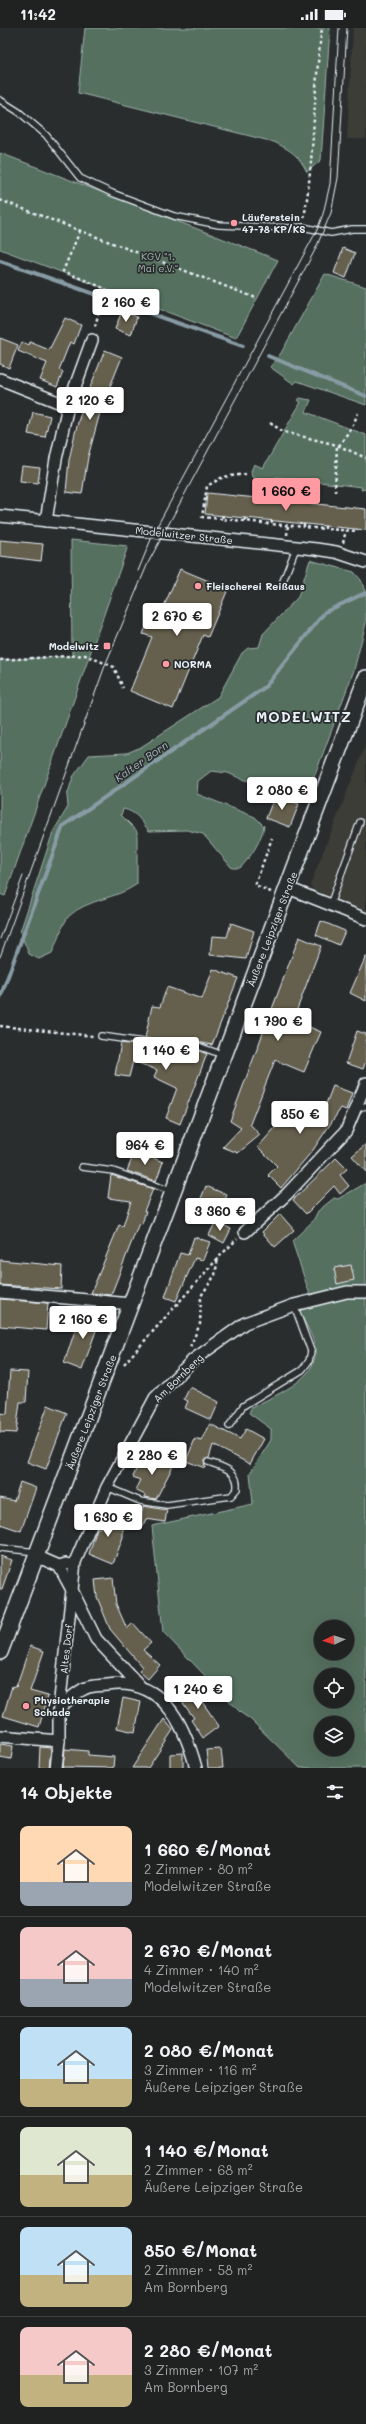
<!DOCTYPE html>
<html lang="de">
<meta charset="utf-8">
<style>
body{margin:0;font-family:Mali,sans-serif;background:#2d2f2f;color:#f1f3f6;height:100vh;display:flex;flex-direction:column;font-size:15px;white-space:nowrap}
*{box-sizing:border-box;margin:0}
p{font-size:13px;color:#a2a4a5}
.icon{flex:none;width:22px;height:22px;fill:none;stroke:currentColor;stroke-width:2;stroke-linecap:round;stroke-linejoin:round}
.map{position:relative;height:1740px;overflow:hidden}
.side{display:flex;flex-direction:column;background:#202222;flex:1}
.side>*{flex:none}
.needle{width:26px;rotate:266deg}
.buttons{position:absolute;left:314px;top:1592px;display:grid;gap:8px}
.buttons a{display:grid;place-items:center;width:40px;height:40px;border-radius:50%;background:#202222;box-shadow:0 4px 16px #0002,0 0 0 1px #3d3f40;font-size:20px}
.price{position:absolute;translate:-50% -34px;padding:0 9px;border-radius:4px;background:#fff;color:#222;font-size:13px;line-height:26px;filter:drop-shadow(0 1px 2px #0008)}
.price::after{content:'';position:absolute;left:50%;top:24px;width:12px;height:9px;margin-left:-6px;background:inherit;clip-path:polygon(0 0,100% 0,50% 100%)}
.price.selected{background:#ff9aa2;color:#111}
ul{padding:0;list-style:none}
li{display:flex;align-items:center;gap:12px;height:100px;padding:0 20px}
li+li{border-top:1px solid #3d3f40}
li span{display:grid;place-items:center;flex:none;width:112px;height:80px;border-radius:8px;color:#555}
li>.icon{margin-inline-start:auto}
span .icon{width:48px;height:48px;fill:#fffc;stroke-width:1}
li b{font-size:17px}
h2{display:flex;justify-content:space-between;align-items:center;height:48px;padding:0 20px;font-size:17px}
.status{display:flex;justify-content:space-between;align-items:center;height:28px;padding:0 20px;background:#202222;direction:ltr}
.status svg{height:11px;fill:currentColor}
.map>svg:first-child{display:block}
.built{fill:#3c3c38}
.green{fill:#54705f;stroke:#9eb0ac;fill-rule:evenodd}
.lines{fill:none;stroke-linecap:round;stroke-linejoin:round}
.stream{stroke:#889ca5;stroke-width:4}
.building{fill:#655e4e;stroke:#e8f1f8}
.lane-casing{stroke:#e8f1f8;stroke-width:8}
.street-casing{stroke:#e8f1f8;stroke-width:14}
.secondary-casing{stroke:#e8f1f8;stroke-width:18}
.path{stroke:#e8f1f8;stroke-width:2.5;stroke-dasharray:3 3;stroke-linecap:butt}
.lane{stroke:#2a2d2e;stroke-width:5.5}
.street{stroke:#2a2d2e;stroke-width:11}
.secondary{stroke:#2a2d2e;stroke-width:15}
.tram{stroke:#e8f1f8;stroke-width:1}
.poi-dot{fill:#ff9aa2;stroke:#2a2d2e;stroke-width:1.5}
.labels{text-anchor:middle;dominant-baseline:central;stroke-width:3.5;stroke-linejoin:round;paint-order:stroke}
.poi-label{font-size:10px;font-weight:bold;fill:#e8f1f8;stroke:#2a2d2e;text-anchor:start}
.park-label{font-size:10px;fill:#a5b7b3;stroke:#2a2d2e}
.street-label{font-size:10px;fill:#e8f1f8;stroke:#2a2d2e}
.water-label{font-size:11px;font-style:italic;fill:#a8b8c0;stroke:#2a2d2e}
.district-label{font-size:14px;font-weight:bold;letter-spacing:1px;fill:#e8f1f8;stroke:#2a2d2e}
</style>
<div class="status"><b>11:42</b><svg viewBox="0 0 49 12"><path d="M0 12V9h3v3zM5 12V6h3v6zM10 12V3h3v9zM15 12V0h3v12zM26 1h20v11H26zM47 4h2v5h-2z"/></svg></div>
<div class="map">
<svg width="366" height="1740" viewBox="0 0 366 1740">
<rect width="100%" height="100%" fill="#2a2d2e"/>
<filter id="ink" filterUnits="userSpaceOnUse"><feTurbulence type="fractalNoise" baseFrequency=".025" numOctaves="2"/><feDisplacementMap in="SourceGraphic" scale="8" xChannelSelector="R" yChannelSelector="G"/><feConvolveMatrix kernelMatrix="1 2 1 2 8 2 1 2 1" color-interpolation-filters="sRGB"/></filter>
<g filter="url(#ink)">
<g class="built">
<path d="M353,0H366V111H347Z"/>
<path d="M366,716V884L314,862L310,857Z"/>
</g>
<g class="green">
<path d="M85,0H330L321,132L307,144C299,127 290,122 274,114L78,65Z"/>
<path d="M0,125L278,232L236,310L0,221Z"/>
<path d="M325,246L366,259V377L297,353L294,356L270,339L281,325Z"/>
<path d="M299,370L311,372L306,384L366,407V461L361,462L362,459L276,449L275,454L261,453L252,449L251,443L254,436L263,440L301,374L297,372Z"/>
<path d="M71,512L128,518L5,868L0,866V632L72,628Z"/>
<path d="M310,532L354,544L361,552L366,566V595L354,642L315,747L299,759L244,752L228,745L211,743L198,753L197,766L255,789L264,798C261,813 251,829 240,840H232L203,806L187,802L149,803C142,794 136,783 123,781L121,787L137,803V856C117,871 87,871 69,888C63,894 56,917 52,925L39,931L29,926L20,904L53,804L68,779L67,768L73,749L89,727L127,725L141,719L218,669L242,625L248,620L259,619L263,606L298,569Z"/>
<path d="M366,1155V1740H300L250,1691L241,1685L163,1604L152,1498L253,1476L250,1445L271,1412V1401L249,1385L251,1380C272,1368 319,1352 315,1321C314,1309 305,1296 300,1284L301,1279L313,1276L292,1213L313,1193L318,1183L334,1170L338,1171ZM321,1599H347V1625H321ZM321,1647H347V1673H321ZM321,1695H347V1721H321Z"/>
</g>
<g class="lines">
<g class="stream">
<path d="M0,233L243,318"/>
<path d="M268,328L366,368"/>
<path d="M0,970L63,798L265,659L325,584L365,565"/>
</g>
</g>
<g class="building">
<path d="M343,220L355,225L346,250L334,245Z"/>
<path d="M122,283L137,289L131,307L115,301Z"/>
<path d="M65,290L81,297L74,316L70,314L59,342L63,344L57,359L40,352L47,335L18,323L22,314L29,317L30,314L49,322Z"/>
<path d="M0,310L18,317L9,340L0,336Z"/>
<path d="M105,322L122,329L101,381L88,429L82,466L66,464L69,432L75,405L83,377Z"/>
<path d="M33,384L50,388L45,409L28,406Z"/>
<path d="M22,438L40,440L38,455L20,453Z"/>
<path d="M207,465L366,481V502L205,486Z"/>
<path d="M0,512L43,516L41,533L0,528Z"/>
<path d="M180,541L228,561L208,609L203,607L173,681L130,663L152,609L143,606L153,582L161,585Z"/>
<path d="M275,767L299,776L290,799L266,790Z"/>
<path d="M321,893L345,903L339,917L316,907Z"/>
<path d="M231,895L254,903L246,931L210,927L212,908L227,909Z"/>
<path d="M299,909L321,918L293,992L321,1004L304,1044L275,1032L250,1096L260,1107L238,1125L223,1119L241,1100L230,1093Z"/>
<path d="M366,928V973L350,965Z"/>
<path d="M213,941L238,950L212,1017L198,1014L179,1015L145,1010L152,978L160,979L167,959L202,971Z"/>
<path d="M357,1003L366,1006V1033L363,1041L346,1035Z"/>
<path d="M121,1015L178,1023L197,1022L207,1026L180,1096L166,1090L177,1060L154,1049L157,1042L133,1033L129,1049L115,1047Z"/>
<path d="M333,1058L352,1065L346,1082L341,1080L313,1122L281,1160L268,1147L277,1138L258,1119L298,1074L322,1086Z"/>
<path d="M366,1116V1144L352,1128Z"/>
<path d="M135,1123L163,1134L156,1153L127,1143Z"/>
<path d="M336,1130L347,1141L340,1147L349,1158L340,1166L334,1158L306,1186L293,1172Z"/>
<path d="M111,1147L153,1161L144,1183H146L142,1196L139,1195L111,1267L91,1265L119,1197L123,1198L131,1173L108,1170Z"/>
<path d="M206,1158L227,1167L216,1193L195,1185Z"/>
<path d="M280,1186L294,1202L275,1219L262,1204Z"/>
<path d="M216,1193L231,1201L224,1215L209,1207Z"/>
<path d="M194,1209L210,1214L203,1232L195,1230L176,1273L165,1269L180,1225L188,1227Z"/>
<path d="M0,1232L62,1238L61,1261L0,1257Z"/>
<path d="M351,1237L354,1252L337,1256L334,1240Z"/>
<path d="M0,1271L48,1275L46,1302L0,1298Z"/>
<path d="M81,1285L102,1286L82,1342L64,1335Z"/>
<path d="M10,1343L28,1344L26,1374H20L16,1405L0,1404V1385L7,1386Z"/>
<path d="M190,1359L219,1374L211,1392L185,1380L188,1373L184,1371Z"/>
<path d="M48,1377L67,1385L46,1441L27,1434Z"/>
<path d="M210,1396L240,1411L246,1401L264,1411L250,1436L213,1417L209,1430L204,1432L205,1440L186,1433L195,1411L202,1413Z"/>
<path d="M153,1426L174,1436L156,1471L145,1469V1467L135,1462L140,1452L133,1449L140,1432L148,1436Z"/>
<path d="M20,1454L36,1460L21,1503L0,1496V1470L14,1473Z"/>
<path d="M143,1478L167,1482L165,1494L146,1491L143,1497L140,1496Z"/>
<path d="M115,1483L123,1487V1509L113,1536L89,1526L97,1500H100L103,1493Z"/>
<path d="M0,1528L12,1532L2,1561H0Z"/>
<path d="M113,1550L116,1576L127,1601L133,1595L151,1615L143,1622L160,1637L148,1651L139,1643L142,1639L110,1601L97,1569L95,1552Z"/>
<path d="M30,1618L44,1623L30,1663L48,1668L39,1699L3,1688L12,1658L16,1659Z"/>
<path d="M195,1654L202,1665L198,1668L219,1698L203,1710L191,1692L194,1690L177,1667Z"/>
<path d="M123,1670L141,1674L135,1704L117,1700Z"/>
<path d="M164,1691L173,1702L148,1740H132Z"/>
<path d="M0,1716L13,1718L11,1731L0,1729Z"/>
<path d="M40,1719L51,1720L49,1740H39Z"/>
<path d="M65,1721L88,1723V1727L114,1729L113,1740L63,1739Z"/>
<path d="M221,1721L223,1740H208L206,1722Z"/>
<path d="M183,1725V1740H170V1726Z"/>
</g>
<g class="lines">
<g class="lane-casing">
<g id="lane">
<path d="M0,72L19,84L46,107L80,150L112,165L174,188L219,197L288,200L303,199L331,205L352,201H366"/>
<path d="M283,553L296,520"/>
<path d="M330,877L360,794"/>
<path d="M101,1008L179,1019L198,1018L223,1027"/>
<path d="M355,1081L366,1078"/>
<path d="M82,1139L113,1143L171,1163"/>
<path d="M229,1398L243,1378L302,1342L309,1333L311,1323L294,1277"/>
<path d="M107,1459L140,1473L167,1477L231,1468L237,1461C239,1442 223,1439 208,1434"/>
<path d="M0,1520L37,1524"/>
</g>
</g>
<g class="street-casing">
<g id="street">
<path d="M0,351L68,378"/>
<path d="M0,488L316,521L336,524L366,534"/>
<path d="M46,493L56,431L68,378L92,312"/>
<path d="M288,860L366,891"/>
<path d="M245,1204L287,1166L346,1103L366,1055"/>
<path d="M0,1264L131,1276"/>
<path d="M36,1528L59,1538L66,1536"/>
<path d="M139,1657L96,1611L72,1562L75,1534L107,1459L155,1370L193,1332L245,1295L294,1277L347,1264H366"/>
<path d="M59,1680C67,1674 77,1663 86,1660C93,1657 101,1658 108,1657C162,1649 184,1695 196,1740"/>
<path d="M0,1708L59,1713"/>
<path d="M56,1740L59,1713V1680L72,1562L59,1538"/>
</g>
</g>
<g class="secondary-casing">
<path id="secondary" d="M0,1624L366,650"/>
</g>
<g class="path">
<path d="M0,172L256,270"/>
<path d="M304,190C315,127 313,63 322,0"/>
<path d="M80,203L63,243L106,261L94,301"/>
<path d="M270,395L284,404L337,417L366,430"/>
<path d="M339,418L353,397L358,385"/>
<path d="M335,464L337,417"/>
<path d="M223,487L222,491L245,493"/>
<path d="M245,490V493L271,496"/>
<path d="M222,491L202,489L207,458L223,449L246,446"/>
<path d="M272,492L271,496L304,499"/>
<path d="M304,496V499L325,501"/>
<path d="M325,498V501L357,503V501"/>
<path d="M287,507L288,497"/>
<path d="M343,515L346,502"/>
<path d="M0,632L85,627L114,639L123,660"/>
<path d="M271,864L255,857L272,810"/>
<path d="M0,998L93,1008"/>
<path d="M190,1319L200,1296L201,1268L215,1247L218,1230"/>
<path d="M124,1336L219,1229L237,1211"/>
</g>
<use href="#lane" class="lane"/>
<use href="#street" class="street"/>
<use href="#secondary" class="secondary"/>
<g class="tram">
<path d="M138,543L154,504L317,202L323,186L330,156L339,0"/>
<path d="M0,911L23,848"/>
<path d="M0,929L106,635L148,535L315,222L331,185L338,150L347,0"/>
</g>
</g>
</g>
<g class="poi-dot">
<circle cx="234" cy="195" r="4"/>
<circle cx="198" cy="558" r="4"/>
<rect x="103" y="614" width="8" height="8" rx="2"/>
<circle cx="166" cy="636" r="4"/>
<circle cx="26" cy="1678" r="4"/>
</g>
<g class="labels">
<g class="poi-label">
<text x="242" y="189">Läuferstein<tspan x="242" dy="12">47-78 KP/KS</tspan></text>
<text x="206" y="558">Fleischerei Reißaus</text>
<text x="99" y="618" text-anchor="end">Modelwitz</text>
<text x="174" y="636">NORMA</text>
<text x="34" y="1672">Physiotherapie<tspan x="34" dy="12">Schade</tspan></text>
</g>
<g class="park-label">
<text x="158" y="228">KGV "1.<tspan x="158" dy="12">Mai e.V."</tspan></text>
</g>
<g class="street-label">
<text transform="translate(184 507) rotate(6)">Modelwitzer Straße</text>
<text transform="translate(272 901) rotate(-69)">Äußere Leipziger Straße</text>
<text transform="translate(178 1350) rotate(-44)">Am Bornberg</text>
<text transform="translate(91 1384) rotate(-69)">Äußere Leipziger Straße</text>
<text transform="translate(66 1621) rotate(-84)">Altes Dorf</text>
</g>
<g class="water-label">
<text transform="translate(141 733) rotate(-35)">Kalter Born</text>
</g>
<g class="district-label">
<text x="304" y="688">MODELWITZ</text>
</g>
</g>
</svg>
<div class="buttons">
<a><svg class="needle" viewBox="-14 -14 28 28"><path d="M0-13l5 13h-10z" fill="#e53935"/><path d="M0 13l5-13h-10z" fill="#a2a4a5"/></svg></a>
<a><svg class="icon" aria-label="locate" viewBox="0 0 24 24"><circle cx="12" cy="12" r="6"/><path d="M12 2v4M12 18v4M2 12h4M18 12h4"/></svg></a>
<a><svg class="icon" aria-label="layers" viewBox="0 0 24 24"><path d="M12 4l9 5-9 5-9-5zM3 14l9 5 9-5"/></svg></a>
</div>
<b class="price" style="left:126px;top:295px">2 160 €</b>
<b class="price" style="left:90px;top:393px">2 120 €</b>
<b class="price selected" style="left:286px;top:484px">1 660 €</b>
<b class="price" style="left:177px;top:609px">2 670 €</b>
<b class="price" style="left:282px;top:783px">2 080 €</b>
<b class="price" style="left:278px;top:1014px">1 790 €</b>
<b class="price" style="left:166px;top:1043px">1 140 €</b>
<b class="price" style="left:300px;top:1107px">850 €</b>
<b class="price" style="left:145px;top:1138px">964 €</b>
<b class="price" style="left:220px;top:1204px">3 360 €</b>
<b class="price" style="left:83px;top:1312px">2 160 €</b>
<b class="price" style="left:152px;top:1448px">2 280 €</b>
<b class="price" style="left:108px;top:1510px">1 630 €</b>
<b class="price" style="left:198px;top:1682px">1 240 €</b>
</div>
<section class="side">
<h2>14 Objekte<svg class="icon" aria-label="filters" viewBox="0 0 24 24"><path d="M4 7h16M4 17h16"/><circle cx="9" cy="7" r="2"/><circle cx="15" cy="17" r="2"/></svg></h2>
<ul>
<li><span style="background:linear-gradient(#ffd9b3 70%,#9aa5b1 0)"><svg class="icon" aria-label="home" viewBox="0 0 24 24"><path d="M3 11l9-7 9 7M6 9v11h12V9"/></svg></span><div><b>1 660 €/Monat</b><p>2 Zimmer · 80 m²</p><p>Modelwitzer Straße</p></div></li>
<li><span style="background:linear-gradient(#f6c9c9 65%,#9aa5b1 0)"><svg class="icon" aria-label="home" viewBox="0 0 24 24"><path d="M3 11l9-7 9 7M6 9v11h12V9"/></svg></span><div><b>2 670 €/Monat</b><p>4 Zimmer · 140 m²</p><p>Modelwitzer Straße</p></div></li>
<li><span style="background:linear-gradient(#bfe0f5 65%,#c2b280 0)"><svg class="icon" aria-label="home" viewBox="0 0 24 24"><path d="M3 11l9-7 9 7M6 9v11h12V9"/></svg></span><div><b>2 080 €/Monat</b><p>3 Zimmer · 116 m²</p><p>Äußere Leipziger Straße</p></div></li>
<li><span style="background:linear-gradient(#dfe7d0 60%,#c2b280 0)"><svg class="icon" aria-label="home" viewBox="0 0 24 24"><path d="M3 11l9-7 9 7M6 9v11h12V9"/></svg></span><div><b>1 140 €/Monat</b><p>2 Zimmer · 68 m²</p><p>Äußere Leipziger Straße</p></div></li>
<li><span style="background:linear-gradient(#bfe0f5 60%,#c2b280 0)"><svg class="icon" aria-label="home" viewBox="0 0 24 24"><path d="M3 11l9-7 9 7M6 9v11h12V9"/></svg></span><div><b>850 €/Monat</b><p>2 Zimmer · 58 m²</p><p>Am Bornberg</p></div></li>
<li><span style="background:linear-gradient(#f6c9c9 60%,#c2b280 0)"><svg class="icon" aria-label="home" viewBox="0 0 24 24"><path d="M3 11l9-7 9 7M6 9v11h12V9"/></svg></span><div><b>2 280 €/Monat</b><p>3 Zimmer · 107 m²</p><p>Am Bornberg</p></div></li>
</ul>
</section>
